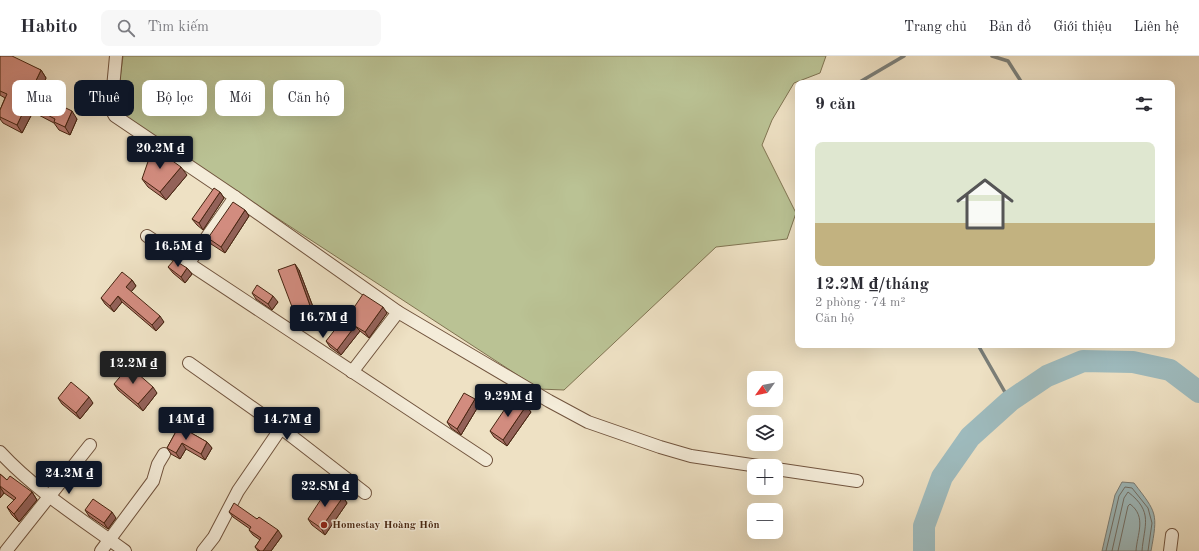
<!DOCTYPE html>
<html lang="vi">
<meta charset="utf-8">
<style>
body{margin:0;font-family:"Old Standard TT",serif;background:#f7f7f7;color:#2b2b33;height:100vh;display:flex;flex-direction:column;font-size:15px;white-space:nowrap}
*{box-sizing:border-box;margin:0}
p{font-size:13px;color:#7c7c81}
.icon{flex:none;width:22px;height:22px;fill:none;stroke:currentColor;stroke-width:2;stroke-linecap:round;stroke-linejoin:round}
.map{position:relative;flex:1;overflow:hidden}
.sheet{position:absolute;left:795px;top:24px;width:380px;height:268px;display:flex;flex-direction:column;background:#fff;border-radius:8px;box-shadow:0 4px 16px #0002}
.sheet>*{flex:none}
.guide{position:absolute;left:12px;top:24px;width:380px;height:36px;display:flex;gap:8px}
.needle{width:26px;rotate:237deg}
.tools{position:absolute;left:747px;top:315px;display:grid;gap:8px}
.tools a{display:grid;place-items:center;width:36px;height:36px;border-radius:8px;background:#fff;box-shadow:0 4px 16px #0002;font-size:20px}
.price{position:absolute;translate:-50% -34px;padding:0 9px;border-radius:4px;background:#111827;color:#fff;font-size:13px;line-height:26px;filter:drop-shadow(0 1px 2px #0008)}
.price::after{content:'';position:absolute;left:50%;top:24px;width:12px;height:9px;margin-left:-6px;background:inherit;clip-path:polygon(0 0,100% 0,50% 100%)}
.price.on{background:#222;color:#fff}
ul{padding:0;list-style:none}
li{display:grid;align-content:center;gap:8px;height:212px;padding:0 20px}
li span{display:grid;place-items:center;height:124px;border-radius:8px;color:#555}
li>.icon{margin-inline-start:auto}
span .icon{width:72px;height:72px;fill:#fffc;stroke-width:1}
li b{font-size:17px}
h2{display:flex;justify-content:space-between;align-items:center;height:48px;padding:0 20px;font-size:17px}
.pill{padding:0 14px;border-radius:8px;background:#fff;box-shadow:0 4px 16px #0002;font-size:14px;line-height:36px}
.pill.on{background:#111827;color:#fff}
header{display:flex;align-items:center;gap:24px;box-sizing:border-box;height:56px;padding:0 20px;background:#fff;border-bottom:1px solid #e1e1e2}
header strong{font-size:19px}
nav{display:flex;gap:22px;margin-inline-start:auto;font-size:14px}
.search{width:280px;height:36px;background:#f7f7f7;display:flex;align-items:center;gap:10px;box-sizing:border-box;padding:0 14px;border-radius:8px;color:#7c7c81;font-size:15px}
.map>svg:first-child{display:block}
.green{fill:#bac294;stroke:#807452}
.water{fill:#9ebbbe;stroke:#7b7f79}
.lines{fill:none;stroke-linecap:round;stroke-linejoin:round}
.shore{stroke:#727068;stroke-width:1}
.stream{stroke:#7b7f79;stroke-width:3.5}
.river{stroke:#9ebbbe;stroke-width:22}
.minor-casing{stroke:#71543e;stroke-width:14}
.minor{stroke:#f4ecd9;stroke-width:12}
.wall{fill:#b5786d;stroke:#472511}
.shaded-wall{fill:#936259;stroke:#472511}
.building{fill:#d28c7f;stroke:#472511}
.poi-dot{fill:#8f2418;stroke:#f4ecd9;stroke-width:1.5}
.labels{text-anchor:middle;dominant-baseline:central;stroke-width:3;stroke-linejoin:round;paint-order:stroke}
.poi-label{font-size:11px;font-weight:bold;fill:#472511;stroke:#f4ecd9;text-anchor:start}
</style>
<header>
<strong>Habito</strong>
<div class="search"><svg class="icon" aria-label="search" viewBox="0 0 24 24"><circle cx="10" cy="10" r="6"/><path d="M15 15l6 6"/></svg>Tìm kiếm</div>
<nav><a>Trang chủ</a><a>Bản đồ</a><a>Giới thiệu</a><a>Liên hệ</a></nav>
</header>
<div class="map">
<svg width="1199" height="495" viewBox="0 0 1199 495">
<rect width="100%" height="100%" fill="#eee1c4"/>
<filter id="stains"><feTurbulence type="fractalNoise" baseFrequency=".005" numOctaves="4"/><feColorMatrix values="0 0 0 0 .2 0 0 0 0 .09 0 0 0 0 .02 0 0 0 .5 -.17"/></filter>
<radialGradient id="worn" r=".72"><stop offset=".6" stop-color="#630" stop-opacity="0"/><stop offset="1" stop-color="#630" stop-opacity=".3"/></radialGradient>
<path class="green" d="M123,0H826L820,17L794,27L772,64L762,89L796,157L787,183L716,191L564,334L539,333L130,66L120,55L117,46Z"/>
<path class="water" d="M1122,426L1134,427C1157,457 1158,457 1151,495H1102L1115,439Z"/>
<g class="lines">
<g class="shore">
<path d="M1106,495L1119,440L1125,431L1132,432L1148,452L1152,467L1148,495"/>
<path d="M1112,495L1124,442L1128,436C1154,456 1144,469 1142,495"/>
<path d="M1118,495L1128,450L1130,448C1147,461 1137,478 1136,495"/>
</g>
<g class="stream">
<path d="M992,0L1008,5L1022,27"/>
<path d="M858,27L904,0"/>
<path d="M978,289L1010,345"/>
</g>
<path class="river" d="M924,495V470L942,421L970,381L1010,345L1047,320L1083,305L1133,306L1170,314L1199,336"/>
<g class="minor-casing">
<g id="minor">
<path d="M116,0L111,53L115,60L235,141L398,256L549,345L588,366L660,391L691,400L758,410"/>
<path d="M147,180L486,404"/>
<path d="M188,208L235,141"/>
<path d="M189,307L281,372L238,435L214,481L203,495"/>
<path d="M352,316L398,256"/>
<path d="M281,372L365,437"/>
<path d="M0,396C36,435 83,464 125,495"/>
<path d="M776,413L857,425"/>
<path d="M6,495L90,389"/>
<path d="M101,495L153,425L158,408L164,398"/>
<path d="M1170,495L1172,479"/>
</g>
</g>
<use href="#minor" class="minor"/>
</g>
<g class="wall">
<path d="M0,0L41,14L46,22L38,39L77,63L70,79L59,74L54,67L33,56L22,77L3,67L0,63V54L5,42L0,39Z"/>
<path d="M187,119L166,144L148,131L142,123Z"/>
<path d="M220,136L224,142L203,174L197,169L192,163Z"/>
<path d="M245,154L249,160L225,197L211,188L208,182Z"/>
<path d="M168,211L187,212L192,218L185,227L173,217Z"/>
<path d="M299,214L318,264L301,270L297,264Z"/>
<path d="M132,224L136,230L131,236L164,266L156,275L122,246L114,256L105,248L101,242Z"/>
<path d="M252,237L278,246L272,254L256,243Z"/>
<path d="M387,257L369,282L360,275L341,299L330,291L326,285L343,268Z"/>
<path d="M114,328L157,337L143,355L118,334Z"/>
<path d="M58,342L93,347L80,363L62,348Z"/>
<path d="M475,343L479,349L461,379L451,372L447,366Z"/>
<path d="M526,350L531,356L507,390L494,381L490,375Z"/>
<path d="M179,370L207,386L212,392L205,404L186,393L180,403L171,398L167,392Z"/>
<path d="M0,418L7,424L32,436L37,444L19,466L12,459L7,451L14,444L4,437L0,442Z"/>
<path d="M343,441L347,447L325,479L312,469L308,463Z"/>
<path d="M85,454L116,462L108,473L89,460Z"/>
<path d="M229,456L257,463L282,480L271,495H258L255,491L260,484L253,479L249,474L250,473L233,461Z"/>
</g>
<g class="shaded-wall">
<path d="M41,14L46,22L36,43L31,35Z"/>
<path d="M27,48L33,56L22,77L17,69Z"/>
<path d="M72,55L77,63L70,79L65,71Z"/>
<path d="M181,111L187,119L166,144L160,136Z"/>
<path d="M220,136L224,142L203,174L199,167Z"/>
<path d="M245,154L249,160L225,197L221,191Z"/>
<path d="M295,208L299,214L318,264L313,258Z"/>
<path d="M187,212L192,218L185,227L181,221Z"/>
<path d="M132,224L136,230L130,237L126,231Z"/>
<path d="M118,240L122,246L114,256L110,250Z"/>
<path d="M273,240L278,246L272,254L268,248Z"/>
<path d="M383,251L387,257L369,282L365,276Z"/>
<path d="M160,260L164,266L156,275L152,269Z"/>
<path d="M355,270L360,275L341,299L337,294Z"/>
<path d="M153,331L157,337L143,355L138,348Z"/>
<path d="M89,341L93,347L80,363L76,357Z"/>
<path d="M475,343L479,349L461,379L457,373Z"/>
<path d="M526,350L531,356L507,390L503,384Z"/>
<path d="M207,386L212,392L205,404L201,398Z"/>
<path d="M182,387L186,393L180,403L176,397Z"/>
<path d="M0,431L4,437L0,442Z"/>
<path d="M32,436L37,444L19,466L14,458Z"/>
<path d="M343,441L347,447L325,479L321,472Z"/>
<path d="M112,456L116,462L108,473L104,467Z"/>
<path d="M278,474L282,480L271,495H263Z"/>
</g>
<g class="building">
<path d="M0,0H12L41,14L31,35L72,55L65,71L54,66L55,63L27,48L17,69L0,61V54L7,38L0,35Z"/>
<path d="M153,91L181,111L160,136L142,123Z"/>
<path d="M214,132L220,136L199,167L192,163Z"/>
<path d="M233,146L245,154L221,191L208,182Z"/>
<path d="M174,204L187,212L181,221L168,211Z"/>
<path d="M295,208L313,258L297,264L278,214Z"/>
<path d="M122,216L132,224L126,231L160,260L152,269L118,240L110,250L101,242Z"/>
<path d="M257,229L273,240L268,248L252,237Z"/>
<path d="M363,238L383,251L365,276L355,270L337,294L326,285L341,266L343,268Z"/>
<path d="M129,310L153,331L138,348L114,328Z"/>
<path d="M71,326L89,341L76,357L58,342Z"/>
<path d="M464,337L475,343L457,373L447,366Z"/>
<path d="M513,341L526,350L503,384L490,375Z"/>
<path d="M179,370L207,386L201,398L182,387L176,397L167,392Z"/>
<path d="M0,418L7,424L10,420L32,436L14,458L7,451L16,442L0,430Z"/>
<path d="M329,431L343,441L321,472L308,463Z"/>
<path d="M93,443L112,456L104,467L85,454Z"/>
<path d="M234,447L257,463L259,461L278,474L263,495H260L255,491L261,482L249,474L251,471L229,456Z"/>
</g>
<circle class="poi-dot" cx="324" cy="469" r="4"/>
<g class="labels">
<g class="poi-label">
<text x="332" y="469">Homestay Hoàng Hôn</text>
</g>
</g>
<rect width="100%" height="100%" filter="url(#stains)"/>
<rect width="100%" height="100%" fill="url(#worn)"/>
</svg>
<div class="tools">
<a><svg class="needle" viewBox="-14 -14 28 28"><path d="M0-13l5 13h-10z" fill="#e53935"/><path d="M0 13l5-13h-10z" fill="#7c7c81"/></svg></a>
<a><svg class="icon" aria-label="layers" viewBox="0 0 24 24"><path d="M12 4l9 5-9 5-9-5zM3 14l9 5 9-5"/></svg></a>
<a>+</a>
<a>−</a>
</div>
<b class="price" style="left:160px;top:114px">20.2M ₫</b>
<b class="price" style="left:178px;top:212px">16.5M ₫</b>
<b class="price" style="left:323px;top:283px">16.7M ₫</b>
<b class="price on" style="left:133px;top:329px">12.2M ₫</b>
<b class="price" style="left:508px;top:362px">9.29M ₫</b>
<b class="price" style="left:186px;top:385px">14M ₫</b>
<b class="price" style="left:287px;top:385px">14.7M ₫</b>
<b class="price" style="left:69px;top:439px">24.2M ₫</b>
<b class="price" style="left:325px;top:452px">22.8M ₫</b>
<div class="guide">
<a class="pill">Mua</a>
<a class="pill on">Thuê</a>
<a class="pill">Bộ lọc</a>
<a class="pill">Mới</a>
<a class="pill">Căn hộ</a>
</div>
<section class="sheet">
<h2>9 căn<svg class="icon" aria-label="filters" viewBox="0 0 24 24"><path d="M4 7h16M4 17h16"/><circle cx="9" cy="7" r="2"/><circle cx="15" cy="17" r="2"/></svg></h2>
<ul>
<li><span style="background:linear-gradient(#dfe7d0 65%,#c2b280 0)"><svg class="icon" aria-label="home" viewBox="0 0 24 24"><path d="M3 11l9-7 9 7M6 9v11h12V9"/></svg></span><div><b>12.2M ₫/tháng</b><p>2 phòng · 74 m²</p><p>Căn hộ</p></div></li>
</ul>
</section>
</div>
